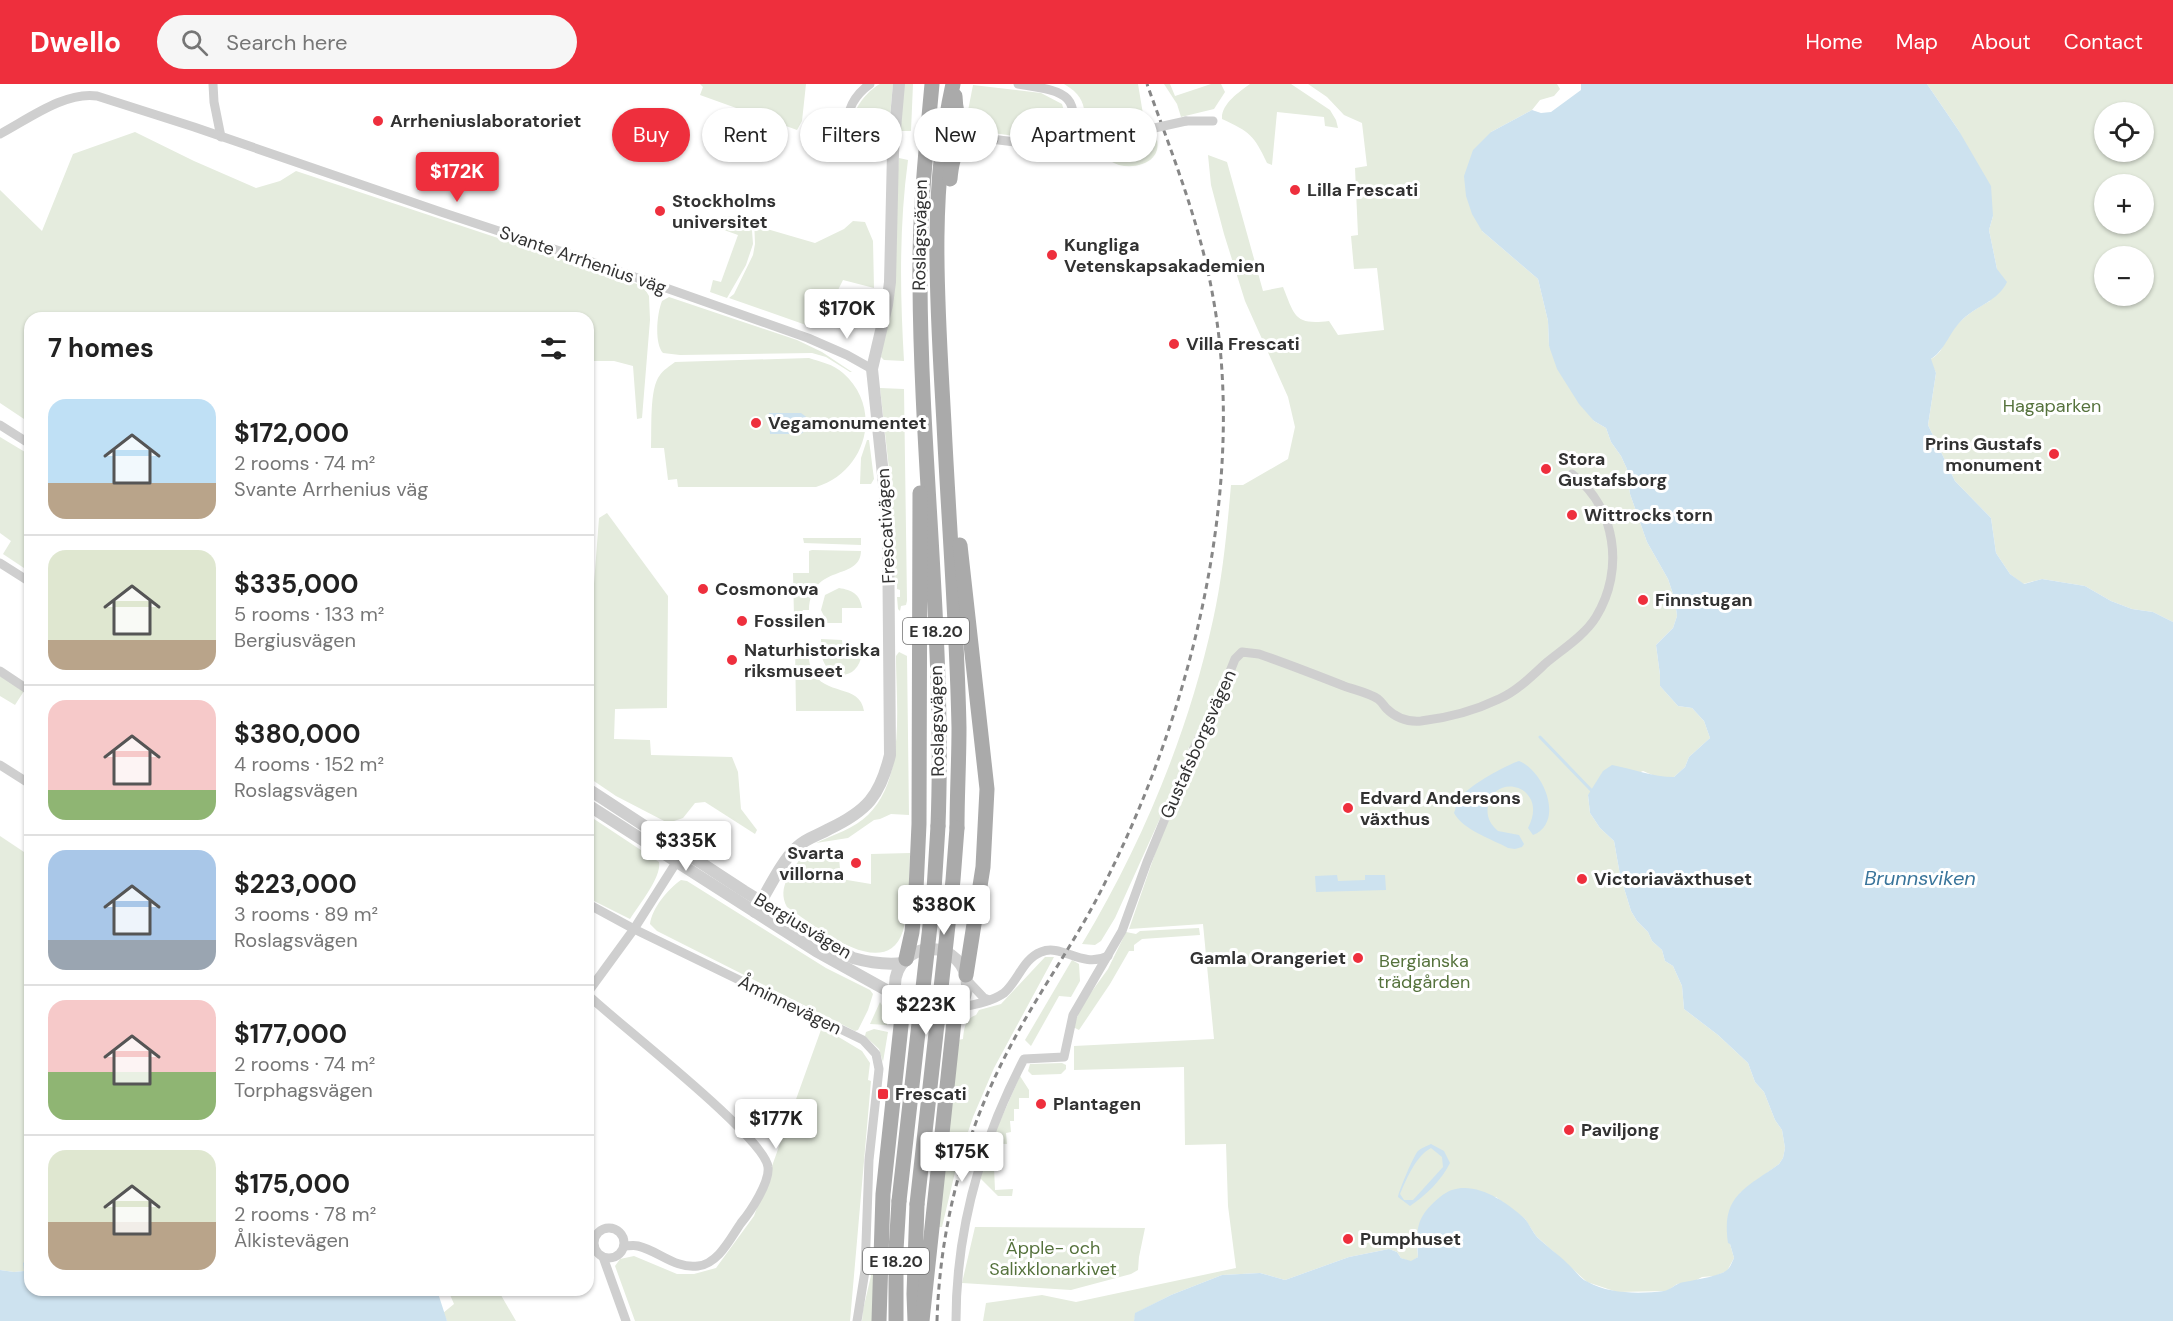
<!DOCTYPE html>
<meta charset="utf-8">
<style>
body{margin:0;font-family:"DM Sans",sans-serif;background:#f6f6f6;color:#222;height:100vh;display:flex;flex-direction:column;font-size:22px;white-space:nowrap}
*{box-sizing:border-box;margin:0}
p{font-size:20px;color:#767676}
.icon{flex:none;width:33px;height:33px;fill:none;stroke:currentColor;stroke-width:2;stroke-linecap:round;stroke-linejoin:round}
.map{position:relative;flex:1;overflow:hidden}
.panel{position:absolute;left:24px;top:228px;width:570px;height:984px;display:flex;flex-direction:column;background:#fff;border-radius:18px;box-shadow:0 2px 4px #0004}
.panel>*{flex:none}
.guide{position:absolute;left:612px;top:24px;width:570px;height:54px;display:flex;gap:12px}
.tools{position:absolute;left:2094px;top:18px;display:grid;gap:12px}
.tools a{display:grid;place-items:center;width:60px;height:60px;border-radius:50%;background:#fff;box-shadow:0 2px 4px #0004;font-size:30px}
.price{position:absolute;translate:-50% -51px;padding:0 14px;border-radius:6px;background:#fff;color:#222;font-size:20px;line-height:39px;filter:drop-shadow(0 2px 3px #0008)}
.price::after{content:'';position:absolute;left:50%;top:36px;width:18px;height:14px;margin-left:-9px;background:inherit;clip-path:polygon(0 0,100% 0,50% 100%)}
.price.active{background:#ee2f3d;color:#fff}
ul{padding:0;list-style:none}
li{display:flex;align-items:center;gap:18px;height:150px;padding:0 24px}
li+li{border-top:2px solid #e0e0e0}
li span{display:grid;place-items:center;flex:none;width:168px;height:120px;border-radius:18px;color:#555}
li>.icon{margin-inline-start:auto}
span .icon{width:72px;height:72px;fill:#fffc;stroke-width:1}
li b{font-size:26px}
h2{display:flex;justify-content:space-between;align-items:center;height:72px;padding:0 24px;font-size:26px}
.chip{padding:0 21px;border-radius:27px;background:#fff;box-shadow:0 2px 4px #0004;font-size:21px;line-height:54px}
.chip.active{background:#ee2f3d;color:#fff}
header{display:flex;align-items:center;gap:36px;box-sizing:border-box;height:84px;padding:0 30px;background:#ee2f3d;color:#fff}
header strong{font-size:28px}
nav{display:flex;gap:33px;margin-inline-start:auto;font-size:21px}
.search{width:420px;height:54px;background:#f6f6f6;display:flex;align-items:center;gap:15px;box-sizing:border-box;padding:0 21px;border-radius:33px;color:#767676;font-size:22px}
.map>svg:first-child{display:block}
.green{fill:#e5ecde;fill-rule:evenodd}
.water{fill:#cde2ef;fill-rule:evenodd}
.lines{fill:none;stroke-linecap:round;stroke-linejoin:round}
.stream{stroke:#cde2ef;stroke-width:3}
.minor{stroke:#cfcfcf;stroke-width:9}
.tertiary{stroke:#cfcfcf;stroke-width:12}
.primary{stroke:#aaa;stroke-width:15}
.rail{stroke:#878787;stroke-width:3;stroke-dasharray:6 4.5;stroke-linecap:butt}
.minor-bridge{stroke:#cfcfcf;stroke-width:9}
.primary-bridge{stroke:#aaa;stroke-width:15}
.poi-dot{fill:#ee2f3d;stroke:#fff;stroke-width:2}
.labels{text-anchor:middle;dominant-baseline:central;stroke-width:6;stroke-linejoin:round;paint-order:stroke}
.shield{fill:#fff;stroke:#707070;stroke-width:1.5}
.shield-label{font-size:16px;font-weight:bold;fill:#323232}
.poi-label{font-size:18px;font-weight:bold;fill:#323232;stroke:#fff;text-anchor:start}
.street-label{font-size:18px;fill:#323232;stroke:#fff}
.park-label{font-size:18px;fill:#55723c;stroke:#fff}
.water-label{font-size:20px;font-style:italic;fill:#3a759b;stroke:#fff}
</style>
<header>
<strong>Dwello</strong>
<div class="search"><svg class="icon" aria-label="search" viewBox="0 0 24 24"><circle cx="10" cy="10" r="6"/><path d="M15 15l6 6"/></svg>Search here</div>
<nav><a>Home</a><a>Map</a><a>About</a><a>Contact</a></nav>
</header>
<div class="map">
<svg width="2173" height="1237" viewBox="0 0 2173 1237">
<rect width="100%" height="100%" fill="#fff"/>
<g class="green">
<path d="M700,0H806L802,37L797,46L700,11L703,3Z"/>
<path d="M880,0H893L889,43H887L880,55L868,59C836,48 860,11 880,0Z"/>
<path d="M904,0H913L911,47H900Z"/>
<path d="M1064,0H1138L1143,30L1147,41L1097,54H1093C1077,38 1096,18 1064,0Z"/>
<path d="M1164,0H1170L1175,12L1211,0H1221L1225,8L1214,25L1181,33L1177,20Z"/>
<path d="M1250,0H1291L1330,26L1336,36L1338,44L1325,42L1324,33L1277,28L1272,81L1267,79C1254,51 1250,48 1222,35C1221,20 1239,8 1250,0Z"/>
<path d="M1308,0H1557L1560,5L1554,12L1540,16L1532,26L1491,48L1482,147L1538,195L1548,237L1549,262L1594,337L1606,344L1611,358L1621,372L1627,385L1630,410L1647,458L1668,495L1675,516L1677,532L1673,544L1656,561L1660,591V602L1678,622L1692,624L1704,637L1710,654L1689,673L1685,683L1674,693H1657L1643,687L1588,711L1590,729L1600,744L1614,757L1620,791L1631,827L1637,837L1648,848L1652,857L1662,866L1665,877L1673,882L1682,902L1684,925L1718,951L1748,979L1755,998L1764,1008L1775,1036L1782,1046L1785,1064L1783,1074L1779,1080L1740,1109L1730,1160L1734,1174L1727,1187L1715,1192L1702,1193L1693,1198L1677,1200L1667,1207L1617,1208L1587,1198L1536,1152L1525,1135L1496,1113L1416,1152L1418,1173L1411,1178L1401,1174L1397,1168L1389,1165L1349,1173L1285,1196L1260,1189L1222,1191L1171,1211L1136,1229L1134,1237H983L986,1219L1042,1211L1076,1218L1236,1184L1228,1122L1226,1060L1185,1061L1184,983L1074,986V962L1214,955L1203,840L1129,845L1158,761L1194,675L1189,663L1162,730L1115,834L1101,857L1095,861L1082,860C1142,760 1188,650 1213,536C1223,491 1227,446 1231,401H1243L1288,375L1295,343L1288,313L1245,217L1224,150L1211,101L1208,71L1227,78L1263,207L1283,203C1295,233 1295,241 1329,237L1338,251L1384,246L1377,184L1354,185L1351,152L1358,151L1355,84L1367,82L1362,39L1344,31L1327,13Z"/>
<path d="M1927,0H2173V538L2153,528L2132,525L2111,517L2085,502L2042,495L2023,500L2010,490L1996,469L1991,434L1955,397L1928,341L1936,289L1930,276C1942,268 1941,265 1947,254C1956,238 1974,225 1990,217L1997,185L1989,146L1993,132L1959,47ZM2104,28H2144V68H2104ZM2104,100H2144V140H2104ZM2104,172H2144V212H2104Z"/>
<path d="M973,1L1041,9L1062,20L1067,37L1064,45L1057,51L1035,55L979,47L966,37Z"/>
<path d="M135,48L194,77L256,104L280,97L296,87L643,202L649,212L650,236L642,334L637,335L633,282L614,277H592L588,298V234H30V339L0,319V106L42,147L73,70Z"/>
<path d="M1155,50C1166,75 1140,86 1119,81C1113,79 1107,75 1102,72L1115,68L1114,62L1101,65V70H1097L1095,66L1096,64Z"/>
<path d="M899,74L908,76C899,143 900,209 904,277L884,276L881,273Z"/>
<path d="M724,132L751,133L753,160L746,181L727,214L710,208L713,196L721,198L738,151L710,141Z"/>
<path d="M754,134L764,137L767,145L815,159L844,145L853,137L865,138L873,157L874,204L843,196L832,218L824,239L806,241L729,214L734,210L753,171L755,160Z"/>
<path d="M669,213L797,256L822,268L852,288H850L826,273L812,269L680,271L663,269C654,259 657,229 662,217Z"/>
<path d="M809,274C821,278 833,280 843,289C884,325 866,388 816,403H678L677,395L668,396L664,364H651C652,346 649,304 660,291C663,286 670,282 675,278Z"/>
<path d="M880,304L904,305L907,517L906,521L901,522L900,527L898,525L897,513H900V506L897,505V498L894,497L892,412Z"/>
<path d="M0,353L30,371V488L3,470L11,457L0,449Z"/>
<path d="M867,356H869L874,395L871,400H860L861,374Z"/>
<path d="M607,429L668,512L667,624L615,625L614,655L650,656L651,671L732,673L738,688L741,725L757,746L755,750L705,718L695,719L683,734L668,739L616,712L588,693V513H593L599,434Z"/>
<path d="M803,454H861V461L804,459Z"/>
<path d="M812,466L861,467C860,498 811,478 809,526H803L799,533H794L793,489H809V467Z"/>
<path d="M839,504C852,506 860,510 862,524H842V539H820V534L824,532L821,526L825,511Z"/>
<path d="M821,555L842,556L843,569H862C858,601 822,596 821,566L825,564V561L821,560Z"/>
<path d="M798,560L803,568H808C809,573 809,581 812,586C824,613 860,599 864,627H796L795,561Z"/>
<path d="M899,568L907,572L909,731L891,730L880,735L874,736L848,754L816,759C833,751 855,744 868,731C906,694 896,621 896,572Z"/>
<path d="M0,592L24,607L15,621L0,612Z"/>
<path d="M588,731L659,778C662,793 638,822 630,835L588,814Z"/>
<path d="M0,752L30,772V1172L27,1173L24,1187L14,1188L0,1186Z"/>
<path d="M838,764L841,795L871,800V770L910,769C909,794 910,823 903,847C885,901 813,840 787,823C776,803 793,785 804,770L807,767Z"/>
<path d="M681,796L687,797L826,884L870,906L873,910L868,926L858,946L855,947L657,847L650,840C652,824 668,805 681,796Z"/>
<path d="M1199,844L1200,851L1142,855L1134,861V867H1129L1110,900L1079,946L1073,943L1082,921L1108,885L1126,848L1136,850L1140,847Z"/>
<path d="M1045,873H1054L994,984L973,1033L956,1084L942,1143H938L958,956L963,955C964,944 965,935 976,931L979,926L1001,920Z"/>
<path d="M1072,876L1079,880L1080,897L1071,913L1059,912L1031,962L1025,956Z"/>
<path d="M880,918L887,930V941L870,940Z"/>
<path d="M822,943L862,967L870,979L868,996L871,997L850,1237H635L615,1182L620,1175L634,1172L677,1190H694L716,1184L754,1132Z"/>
<path d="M874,945L888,948L883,978L879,965L865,952L866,948Z"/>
<path d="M1062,979L1066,981V985L1061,990L1032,991L1028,987L1030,980Z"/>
<path d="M1020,992L1029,1006V1014H1019V1025H1014V1037H1010L1011,1048L1006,1049L1007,1060H1002V1071H998V1082L994,1083L995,1106L1013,1105L1012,1112H998L980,1094L994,1051Z"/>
<path d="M975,1143L1145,1144L1139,1173L1138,1186L1131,1190L1071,1206L962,1199Z"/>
<path d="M873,1183L874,1237H862L863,1226Z"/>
<path d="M448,1206H498L516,1237H447L443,1229L454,1220Z"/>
</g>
<g class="water">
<path d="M1581,0H1927L1959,47L1991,102L1993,132L1989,146L1997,185L2007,198C1998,217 1978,221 1963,235C1949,248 1946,265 1931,275L1936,289L1928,341L1955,397L1991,434L1996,469L2010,490L2024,500L2042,495L2085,502L2111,517L2132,525L2153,528L2173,538V1237H1134L1135,1229L1171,1211L1222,1191L1260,1189L1285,1196L1349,1173L1389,1165L1397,1168L1401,1174L1411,1177L1418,1173C1416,1144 1416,1133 1440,1113C1466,1091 1502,1114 1524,1134C1529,1139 1532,1147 1537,1153C1546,1162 1558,1170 1568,1180C1574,1185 1580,1195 1588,1198C1609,1210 1640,1210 1664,1207C1670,1206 1674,1201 1680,1199C1689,1197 1721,1192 1727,1186C1730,1184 1732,1178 1734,1174L1730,1160L1728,1159C1721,1111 1745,1105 1779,1080L1783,1074L1785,1064L1782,1046L1775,1036L1764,1008L1755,998L1748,979L1718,951L1684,925L1682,902L1673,882L1665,877L1662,866L1652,857L1648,848L1637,837L1631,827L1620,791L1614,757L1600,744L1590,729L1588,711L1603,687L1612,681C1633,685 1653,693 1674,693L1685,683L1689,673L1710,654L1704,637L1692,624L1678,622L1660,602V591L1656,561L1673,544L1677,532L1675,516L1668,495L1647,458L1630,410L1627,385L1621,372L1611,358L1606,344L1594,337L1579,320L1557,285L1549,262L1548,237L1538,195L1482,147L1472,130L1466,112L1464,92L1473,66L1491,48L1532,26L1541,29L1551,28L1581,6Z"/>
<path d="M769,329H801L809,335L810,343L801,350H770Z"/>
<path d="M1519,677C1544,687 1565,738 1533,751L1528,744C1550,702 1494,687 1488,722C1486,732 1490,740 1498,747L1519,751L1524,760L1522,763L1515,765L1508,764C1492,755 1463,746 1454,729C1456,725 1456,718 1459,715C1468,702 1504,682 1519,677Z"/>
<path d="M1337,791L1338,797L1365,796V791H1385L1386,806L1316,808L1315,792Z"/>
<path d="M1431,1060L1444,1067L1450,1079C1441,1097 1426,1111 1410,1122L1398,1113C1399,1106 1414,1071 1418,1067C1421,1064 1427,1062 1431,1060ZM1431,1064L1442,1073L1443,1083L1413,1116H1404L1400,1110C1407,1094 1416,1072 1431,1064Z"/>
<path d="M30,1172V1206H437L447,1237H0V1186L14,1188L24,1187L23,1179Z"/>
</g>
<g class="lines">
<path class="stream" d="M1540,653L1591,706"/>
<g class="minor">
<path d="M213,0L214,18L221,53"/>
<path d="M870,0C849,15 843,36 850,60L857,66L893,68"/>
<path d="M1018,0C1071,8 1079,10 1071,65"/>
<path d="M1186,37H1213"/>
<path d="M0,50C27,36 65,7 97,12L194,43L441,128L575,172L808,254L847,271L872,285"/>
<path d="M991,55L1071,65L1141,47"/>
<path d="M0,341L30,360"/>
<path d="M0,479L30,498"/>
<path d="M0,587L30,607"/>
<path d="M0,681L30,700"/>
<path d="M588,820L634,845L863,956L876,970L879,985L869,1076L865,1187L857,1237"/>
<path d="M967,896L984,914L989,916"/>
<path d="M588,908L634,845L679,774"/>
<path d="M588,911C617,939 765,1053 768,1083C770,1098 751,1127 741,1139C730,1155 718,1180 698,1182C675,1185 659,1167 638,1162C634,1161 628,1162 624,1162"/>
<path d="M960,923C975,921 991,918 1004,909C1018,897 1023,875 1041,868C1062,859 1081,885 1108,872"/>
<circle cx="609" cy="1159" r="15"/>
<path d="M603,1173L626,1237"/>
<path d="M956,1237C956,1146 982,1056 1024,975L1064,973L1073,931L1122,847L1147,778L1194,664L1217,620L1235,575L1242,568L1259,570C1288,580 1316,591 1344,602C1355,606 1369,609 1378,615C1382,618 1384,622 1387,625C1396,634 1408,638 1421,637C1447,634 1476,626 1499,615C1517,607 1532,592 1546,579C1563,565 1585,551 1596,533C1625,486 1616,423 1572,390"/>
</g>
<g class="tertiary">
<path d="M588,705L744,807L853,874C871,879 885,881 903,879"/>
<path d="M588,721L816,867L897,912"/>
<path d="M755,828C766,810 782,776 797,763C806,754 819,751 829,745C867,727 880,712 890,671L888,439L872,285L887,221L890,198L893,68L899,0"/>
<circle cx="931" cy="901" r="36"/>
</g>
<g class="primary">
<path d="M932,0C926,66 919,132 920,199C921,380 945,560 938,742"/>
<path d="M953,0C928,111 938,227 944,340C949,441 957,543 959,644C959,677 957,711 957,744"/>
<path d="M955,12C956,40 963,44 988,53"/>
<path d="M950,95C953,63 959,57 991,55"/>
<path d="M960,461L987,705L983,783L966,891"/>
<path d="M906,875L912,848L916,806L919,740L920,409"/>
<path d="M879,1237L883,1110L903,923"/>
<path d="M896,1237V1166L899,1117"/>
<path d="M915,1237L914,1210L917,1120"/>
<path d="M922,1237L955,928"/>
</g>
<path class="rail" d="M937,1237C940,1140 965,1047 1011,961C1036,913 1068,868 1094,820C1187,645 1249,410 1213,213C1200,139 1172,70 1147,0"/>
<path class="minor-bridge" d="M1141,47L1186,37"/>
<g class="primary-bridge">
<path d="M899,1117L934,806L938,742"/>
<path d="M917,1120L953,796L957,744"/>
</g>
</g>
<g class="poi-dot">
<circle cx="378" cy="37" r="6"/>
<circle cx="1295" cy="106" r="6"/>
<circle cx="660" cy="127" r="6"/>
<circle cx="1052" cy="171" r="6"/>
<circle cx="1174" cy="260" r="6"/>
<circle cx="756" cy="339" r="6"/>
<circle cx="2054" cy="370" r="6"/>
<circle cx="1546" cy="385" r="6"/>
<circle cx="1572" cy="431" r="6"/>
<circle cx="703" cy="505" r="6"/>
<circle cx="1643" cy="516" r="6"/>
<circle cx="742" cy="537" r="6"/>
<circle cx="732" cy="576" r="6"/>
<circle cx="1348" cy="724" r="6"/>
<circle cx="856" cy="779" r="6"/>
<circle cx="1582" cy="795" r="6"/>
<circle cx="1358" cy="874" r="6"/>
<rect x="877" y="1004" width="12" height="12" rx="3"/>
<circle cx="1041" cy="1020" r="6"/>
<circle cx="1569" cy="1046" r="6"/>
<circle cx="1348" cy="1155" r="6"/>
</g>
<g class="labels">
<g class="shield">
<rect x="903" y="534" width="66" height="26" rx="4.5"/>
<rect x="863" y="1164" width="66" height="26" rx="4.5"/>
</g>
<g class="shield-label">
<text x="936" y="547">E 18.20</text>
<text x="896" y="1177">E 18.20</text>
</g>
<g class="poi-label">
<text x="390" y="37">Arrheniuslaboratoriet</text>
<text x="1307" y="106">Lilla Frescati</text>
<text x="672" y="117">Stockholms<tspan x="672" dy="21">universitet</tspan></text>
<text x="1064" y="161">Kungliga<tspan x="1064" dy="21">Vetenskapsakademien</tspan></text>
<text x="1186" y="260">Villa Frescati</text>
<text x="768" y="339">Vegamonumentet</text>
<text x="2042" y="360" text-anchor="end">Prins Gustafs<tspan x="2042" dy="21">monument</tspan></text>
<text x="1558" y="375">Stora<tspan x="1558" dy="21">Gustafsborg</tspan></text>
<text x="1584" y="431">Wittrocks torn</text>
<text x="715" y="505">Cosmonova</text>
<text x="1655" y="516">Finnstugan</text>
<text x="754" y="537">Fossilen</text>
<text x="744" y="566">Naturhistoriska<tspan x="744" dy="21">riksmuseet</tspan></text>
<text x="1360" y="714">Edvard Andersons<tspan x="1360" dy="21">växthus</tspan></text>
<text x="844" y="769" text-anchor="end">Svarta<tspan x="844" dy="21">villorna</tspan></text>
<text x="1594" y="795">Victoriaväxthuset</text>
<text x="1346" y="874" text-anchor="end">Gamla Orangeriet</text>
<text x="895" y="1010">Frescati</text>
<text x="1053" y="1020">Plantagen</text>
<text x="1581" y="1046">Paviljong</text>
<text x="1360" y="1155">Pumphuset</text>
</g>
<g class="street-label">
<text transform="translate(920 151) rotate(-89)">Roslagsvägen</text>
<text transform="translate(583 176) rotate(19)">Svante Arrhenius väg</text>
<text transform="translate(886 442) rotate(-93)">Frescativägen</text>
<text transform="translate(937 637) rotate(-91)">Roslagsvägen</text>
<text transform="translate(1198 660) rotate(-66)">Gustafsborgsvägen</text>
<text transform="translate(803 842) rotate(31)">Bergiusvägen</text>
<text transform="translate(790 921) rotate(26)">Åminnevägen</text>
</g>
<g class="park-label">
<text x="2052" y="322">Hagaparken</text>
<text x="1424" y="877">Bergianska<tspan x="1424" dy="21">trädgården</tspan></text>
<text x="1053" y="1164">Äpple- och<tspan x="1053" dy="21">Salixklonarkivet</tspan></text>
</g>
<g class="water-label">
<text x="1920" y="794">Brunnsviken</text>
</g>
</g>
</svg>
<div class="tools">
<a><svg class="icon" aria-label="locate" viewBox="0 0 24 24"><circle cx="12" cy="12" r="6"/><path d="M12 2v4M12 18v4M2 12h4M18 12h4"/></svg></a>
<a>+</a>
<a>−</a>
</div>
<b class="price active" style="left:457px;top:119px">$172K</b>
<b class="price" style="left:847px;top:256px">$170K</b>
<b class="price" style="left:686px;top:788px">$335K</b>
<b class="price" style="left:944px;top:852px">$380K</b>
<b class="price" style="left:926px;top:952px">$223K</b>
<b class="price" style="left:776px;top:1066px">$177K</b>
<b class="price" style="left:962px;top:1099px">$175K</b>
<div class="guide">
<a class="chip active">Buy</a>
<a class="chip">Rent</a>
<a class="chip">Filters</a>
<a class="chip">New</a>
<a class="chip">Apartment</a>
</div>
<section class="panel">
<h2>7 homes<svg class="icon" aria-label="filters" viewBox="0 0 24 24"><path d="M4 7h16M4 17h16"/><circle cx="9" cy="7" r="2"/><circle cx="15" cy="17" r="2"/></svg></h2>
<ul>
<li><span style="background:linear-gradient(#bfe0f5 70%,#b9a48a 0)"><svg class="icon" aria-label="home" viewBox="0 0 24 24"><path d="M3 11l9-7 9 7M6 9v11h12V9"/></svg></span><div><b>$172,000</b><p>2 rooms · 74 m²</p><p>Svante Arrhenius väg</p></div></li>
<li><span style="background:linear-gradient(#dfe7d0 75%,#b9a48a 0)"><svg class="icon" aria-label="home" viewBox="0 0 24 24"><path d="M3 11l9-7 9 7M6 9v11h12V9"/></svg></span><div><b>$335,000</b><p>5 rooms · 133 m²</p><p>Bergiusvägen</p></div></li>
<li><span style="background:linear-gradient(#f6c9c9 75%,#8fb573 0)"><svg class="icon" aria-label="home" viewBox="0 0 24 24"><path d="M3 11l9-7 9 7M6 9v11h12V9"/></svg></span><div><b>$380,000</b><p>4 rooms · 152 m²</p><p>Roslagsvägen</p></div></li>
<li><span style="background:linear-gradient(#a9c7e8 75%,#9aa5b1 0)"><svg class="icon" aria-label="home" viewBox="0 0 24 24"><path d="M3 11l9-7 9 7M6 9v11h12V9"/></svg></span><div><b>$223,000</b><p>3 rooms · 89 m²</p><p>Roslagsvägen</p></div></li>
<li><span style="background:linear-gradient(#f6c9c9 60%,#8fb573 0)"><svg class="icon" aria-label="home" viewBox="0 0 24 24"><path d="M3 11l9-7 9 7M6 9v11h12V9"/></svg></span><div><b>$177,000</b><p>2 rooms · 74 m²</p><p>Torphagsvägen</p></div></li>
<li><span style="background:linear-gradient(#dfe7d0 60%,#b9a48a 0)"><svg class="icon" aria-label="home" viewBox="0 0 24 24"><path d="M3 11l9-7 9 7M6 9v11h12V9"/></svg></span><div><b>$175,000</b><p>2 rooms · 78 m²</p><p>Ålkistevägen</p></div></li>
</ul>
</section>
</div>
